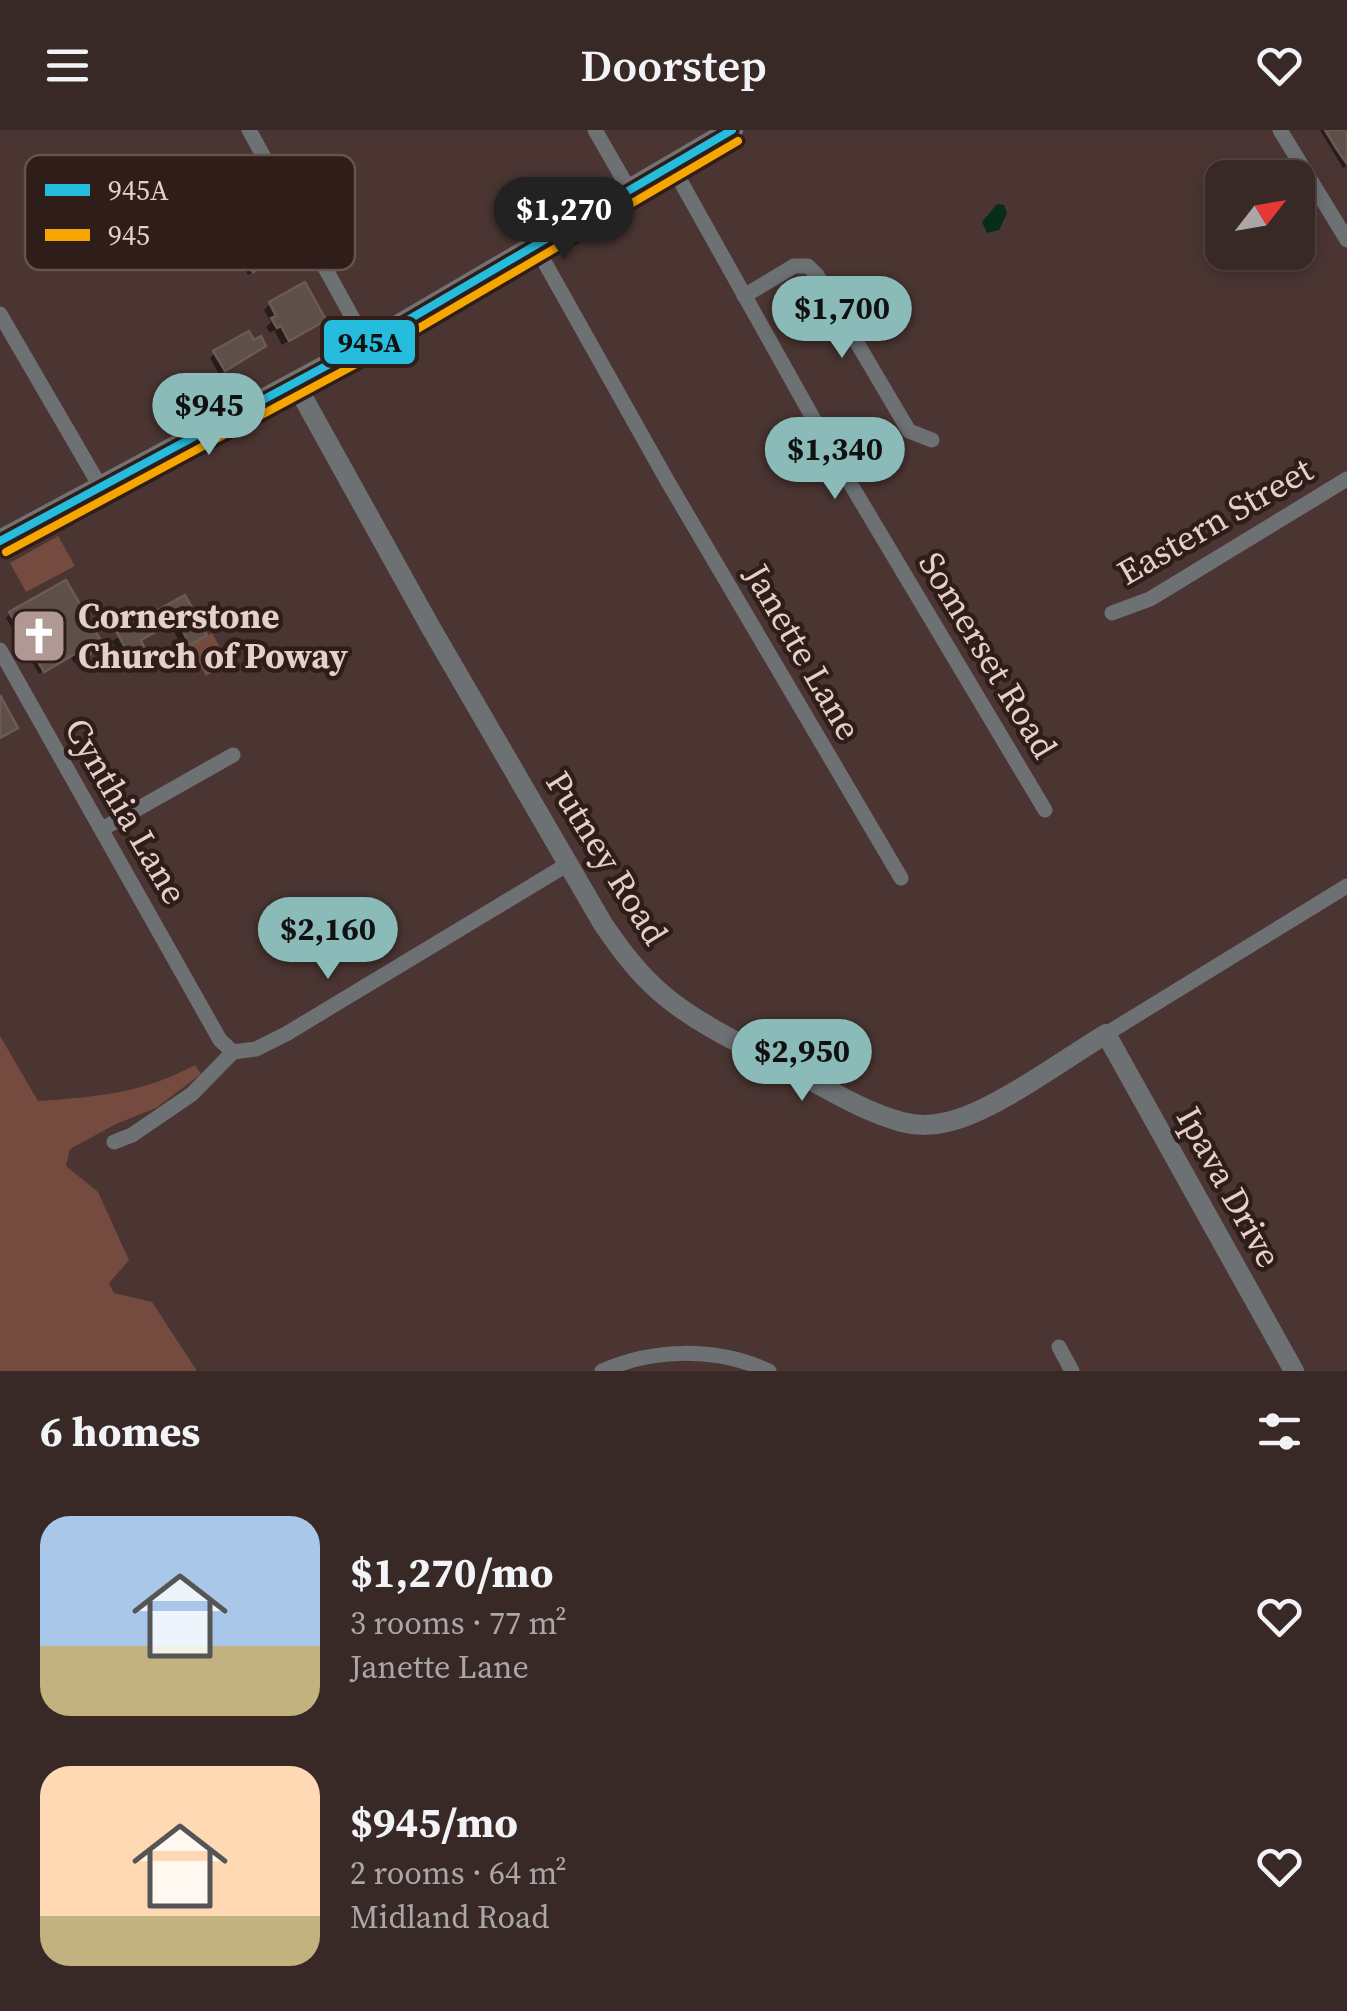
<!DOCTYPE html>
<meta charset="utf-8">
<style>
body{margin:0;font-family:"Source Serif 4",serif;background:#3f302e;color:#f1f3f6;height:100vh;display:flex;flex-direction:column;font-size:38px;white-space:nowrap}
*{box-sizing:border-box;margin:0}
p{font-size:32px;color:#aba6a7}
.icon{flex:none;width:55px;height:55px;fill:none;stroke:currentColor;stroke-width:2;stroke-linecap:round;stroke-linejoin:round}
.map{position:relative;height:1241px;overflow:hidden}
.drawer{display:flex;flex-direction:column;background:#382826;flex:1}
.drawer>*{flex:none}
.needle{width:65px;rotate:59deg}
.controls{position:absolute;left:1205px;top:30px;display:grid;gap:20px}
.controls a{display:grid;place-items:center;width:110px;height:110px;border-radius:20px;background:#382826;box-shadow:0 5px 15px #0003,0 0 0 2px #524443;font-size:50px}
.price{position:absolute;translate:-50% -85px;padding:0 22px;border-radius:35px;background:#8bbbb9;color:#111;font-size:32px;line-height:65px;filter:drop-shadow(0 2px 5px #0008)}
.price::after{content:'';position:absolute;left:50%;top:60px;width:30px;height:22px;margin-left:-15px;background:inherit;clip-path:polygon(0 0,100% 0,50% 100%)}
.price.active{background:#222;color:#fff}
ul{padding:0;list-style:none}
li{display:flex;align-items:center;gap:30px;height:250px;padding:0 40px}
li span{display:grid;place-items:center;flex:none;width:280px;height:200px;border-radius:30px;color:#555}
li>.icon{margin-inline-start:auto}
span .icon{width:120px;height:120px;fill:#fffc;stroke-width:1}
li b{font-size:42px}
h2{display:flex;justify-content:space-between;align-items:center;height:120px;padding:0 40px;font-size:42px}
header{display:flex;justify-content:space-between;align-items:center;height:130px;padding:0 40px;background:#382826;font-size:45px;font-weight:600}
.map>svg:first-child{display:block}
.green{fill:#754a3f}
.water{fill:#072c17}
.shadow{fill:#0007}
.building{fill:#5f4f49;stroke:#6c5b55;stroke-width:2.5}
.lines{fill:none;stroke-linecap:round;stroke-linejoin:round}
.minor{stroke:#6e7173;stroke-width:15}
.tertiary{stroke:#6e7173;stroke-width:20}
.secondary{stroke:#727273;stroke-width:22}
.bus-1-casing{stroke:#2e1d19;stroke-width:15}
.bus-2-casing{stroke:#2e1d19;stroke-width:15}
.bus-1{stroke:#26bcdd;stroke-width:8}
.bus-2{stroke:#f7a600;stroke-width:8}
.labels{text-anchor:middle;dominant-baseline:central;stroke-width:9;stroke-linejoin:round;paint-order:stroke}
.street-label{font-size:35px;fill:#e7cfc9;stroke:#2e1d19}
.poi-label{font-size:35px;font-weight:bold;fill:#e7cfc9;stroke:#2e1d19;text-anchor:start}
.key{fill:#2e1d19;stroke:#66524e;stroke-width:2.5}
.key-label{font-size:28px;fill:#e7cfc9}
.line-badge{stroke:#2e1d19;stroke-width:4}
.pale-badge-label{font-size:28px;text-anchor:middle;font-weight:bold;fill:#111}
</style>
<header><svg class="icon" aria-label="menu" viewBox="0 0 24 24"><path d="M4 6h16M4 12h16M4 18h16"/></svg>Doorstep<svg class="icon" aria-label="heart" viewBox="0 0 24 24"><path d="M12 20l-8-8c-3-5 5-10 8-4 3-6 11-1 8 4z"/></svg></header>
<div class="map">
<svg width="1347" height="1241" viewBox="0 0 1347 1241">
<rect width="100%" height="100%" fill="#4a3532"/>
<g class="green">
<path d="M58,406L75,436L26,462L10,433Z"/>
<path d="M212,503L229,533L206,546L189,516Z"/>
<path d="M0,906L38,971C97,967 143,963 195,935L201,944L156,978L116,994L70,1019L66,1036L98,1062L129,1130L109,1153L114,1163L152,1172L197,1241H0Z"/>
</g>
<path class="water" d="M997,74L1004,75L1007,83L999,100L987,103L982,92Z"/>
<g class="shadow">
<path d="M1320,0H1347V36L1343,38Z"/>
<path d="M246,128H287L273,138L270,132L248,145L241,133Z"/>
<path d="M270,174L323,190L282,215L274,200L270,203L266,197L271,192L264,180Z"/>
<path d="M259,220L219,244L210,228L215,223Z"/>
<path d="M184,468L204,505L183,519L170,494L139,511L144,526L127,538L112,511Z"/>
<path d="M10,484L97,520L74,533L70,526L39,544L6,488Z"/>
</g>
<g class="building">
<path d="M1325,0H1347V34L1336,18Z"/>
<path d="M278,107L290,128L278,135L275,130L253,142L244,126Z"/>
<path d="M305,152L326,190L289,211L281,196L277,198L271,188L276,186L269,172Z"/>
<path d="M249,201L254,210L261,206L266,216L225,241L213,221Z"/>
<path d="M66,450L104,516L79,531L75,524L44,542L9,482Z"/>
<path d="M185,465L207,505L190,515L177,490L141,510L147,526L134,534L117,503Z"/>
<path d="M0,565L18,598L0,608Z"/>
</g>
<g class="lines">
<g class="minor">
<path d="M249,0L367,214"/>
<path d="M595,0L630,61"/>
<path d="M1280,0L1347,110"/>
<path d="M672,36L841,338L1045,680"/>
<path d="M536,117L668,352L901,748"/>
<path d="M744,166L794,136H808L817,145L909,301L932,310"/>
<path d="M0,184L100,356"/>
<path d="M1112,483L1150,469L1347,349"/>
<path d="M0,520L220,910L233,922"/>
<path d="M102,699L233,625"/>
<path d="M1106,904L1347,756"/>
<path d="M114,1012L132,1005L192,964L233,922L256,919L286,904L568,734"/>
<path d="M1059,1217L1072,1241"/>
<path d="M602,1241C654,1218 716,1217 769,1241"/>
</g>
<path class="tertiary" d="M295,253L431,498L603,794C622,822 641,847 667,868C703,897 746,916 786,937C823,956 861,981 902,992C917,996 932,996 947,992C992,983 1064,929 1106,904L1294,1241"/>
<path class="secondary" d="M0,411L367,214L732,0"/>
<g class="bus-1-casing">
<path id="bus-1" d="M0,411L367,214L732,0"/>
</g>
<g class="bus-2-casing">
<path id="bus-2" d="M6,422L373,225L738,11"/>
</g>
<use href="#bus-1" class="bus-1"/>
<use href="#bus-2" class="bus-2"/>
</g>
<defs>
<g id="church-square" transform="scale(2.875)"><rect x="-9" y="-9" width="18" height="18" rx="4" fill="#b09994" stroke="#2e1d19"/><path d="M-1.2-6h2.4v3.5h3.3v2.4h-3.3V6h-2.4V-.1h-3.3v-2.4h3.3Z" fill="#fff"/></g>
</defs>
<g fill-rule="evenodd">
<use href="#church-square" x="39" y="506"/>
</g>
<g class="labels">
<g class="street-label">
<text transform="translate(1215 391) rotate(-30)">Eastern Street</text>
<text transform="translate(803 522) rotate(60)">Janette Lane</text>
<text transform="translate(988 525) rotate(59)">Somerset Road</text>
<text transform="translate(126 681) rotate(60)">Cynthia Lane</text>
<text transform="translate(607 728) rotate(58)">Putney Road</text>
<text transform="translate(1229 1057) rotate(61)">Ipava Drive</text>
</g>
<g class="poi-label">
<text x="78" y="486">Cornerstone<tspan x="78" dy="40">Church of Poway</tspan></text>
</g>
</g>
<rect x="25" y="25" width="330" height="115" rx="15" class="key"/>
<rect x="45" y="54" width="45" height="12" fill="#26bcdd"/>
<rect x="45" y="99" width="45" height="12" fill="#f7a600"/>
<g class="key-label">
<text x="108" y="70">945A</text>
<text x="108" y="115">945</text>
</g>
<rect class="line-badge" x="322" y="188" width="95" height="48" rx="10" fill="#26bcdd"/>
<g class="pale-badge-label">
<text x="370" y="222">945A</text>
</g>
</svg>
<div class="controls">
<a><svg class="needle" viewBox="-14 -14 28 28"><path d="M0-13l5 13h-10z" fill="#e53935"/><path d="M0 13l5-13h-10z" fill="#aba6a7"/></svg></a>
</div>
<b class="price active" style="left:564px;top:132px">$1,270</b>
<b class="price" style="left:842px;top:231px">$1,700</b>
<b class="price" style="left:209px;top:328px">$945</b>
<b class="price" style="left:835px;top:372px">$1,340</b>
<b class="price" style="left:328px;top:852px">$2,160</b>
<b class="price" style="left:802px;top:974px">$2,950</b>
</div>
<section class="drawer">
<h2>6 homes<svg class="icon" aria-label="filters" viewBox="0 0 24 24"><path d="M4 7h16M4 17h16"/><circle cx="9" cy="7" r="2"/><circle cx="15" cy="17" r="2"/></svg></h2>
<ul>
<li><span style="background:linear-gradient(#a9c7e8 65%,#c2b280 0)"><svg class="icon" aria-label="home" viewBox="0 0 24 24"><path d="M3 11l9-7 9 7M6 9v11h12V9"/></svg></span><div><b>$1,270/mo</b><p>3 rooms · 77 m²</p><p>Janette Lane</p></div><svg class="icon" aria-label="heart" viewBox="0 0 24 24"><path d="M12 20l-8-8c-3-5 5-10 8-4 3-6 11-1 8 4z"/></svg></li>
<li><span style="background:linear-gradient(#ffd9b3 75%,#c2b280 0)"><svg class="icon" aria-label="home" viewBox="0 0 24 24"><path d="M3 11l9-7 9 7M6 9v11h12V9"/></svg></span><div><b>$945/mo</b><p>2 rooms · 64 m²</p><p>Midland Road</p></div><svg class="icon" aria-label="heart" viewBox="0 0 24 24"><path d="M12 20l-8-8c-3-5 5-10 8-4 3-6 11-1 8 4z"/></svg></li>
</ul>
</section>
